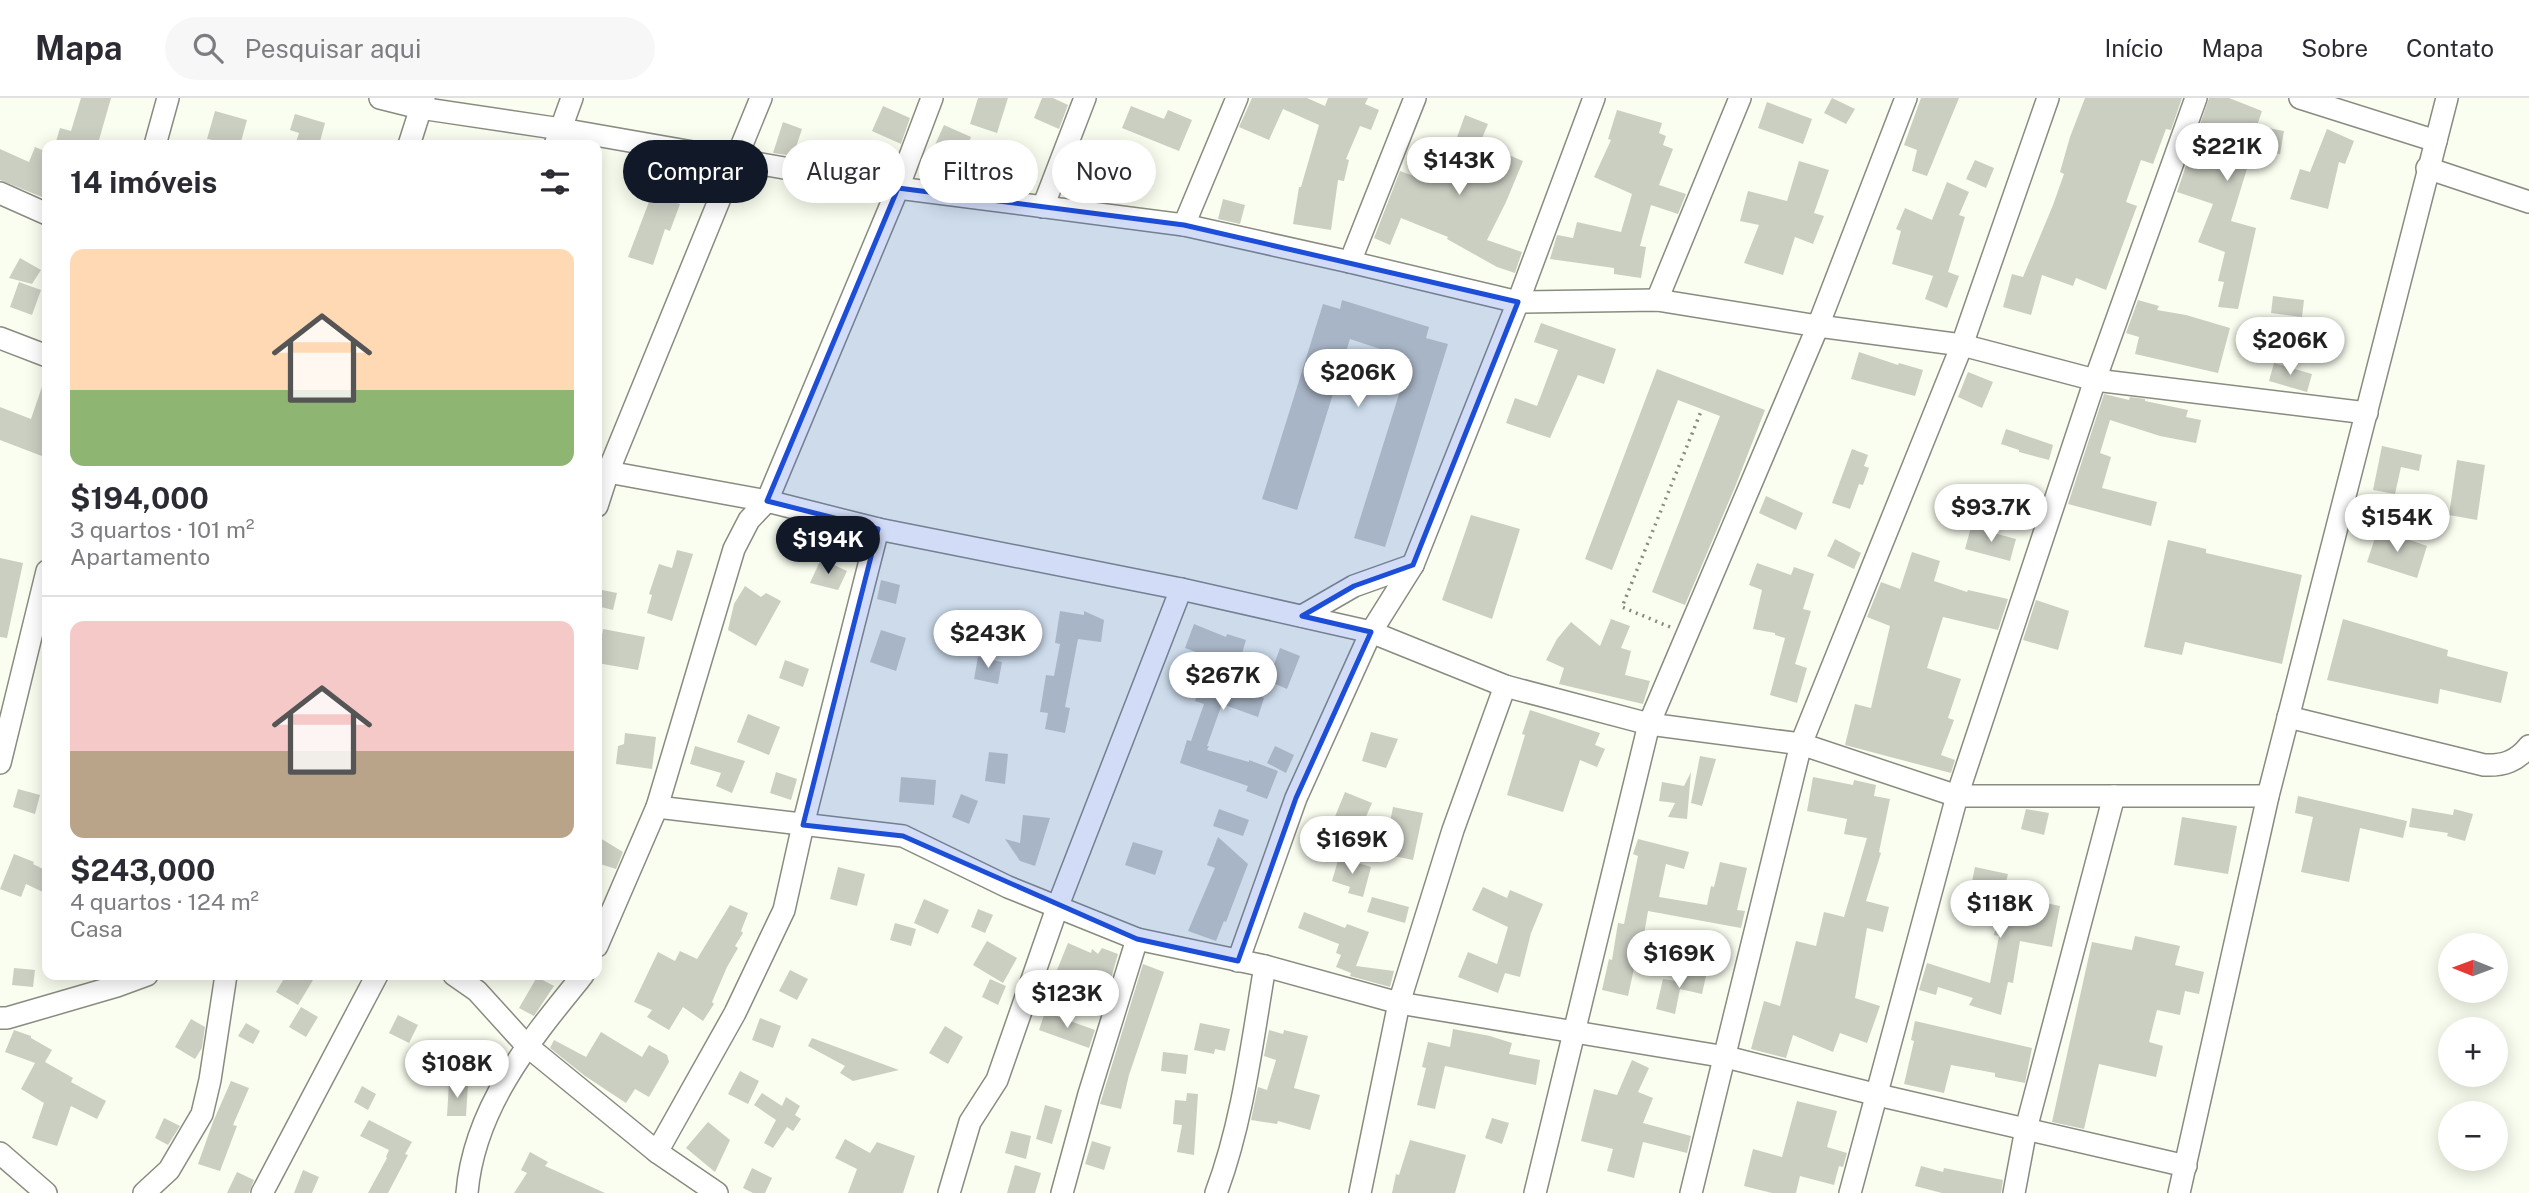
<!DOCTYPE html>
<html lang="pt">
<meta charset="utf-8">
<style>
body{margin:0;font-family:"Public Sans",sans-serif;background:#f7f7f7;color:#2b2b33;height:100vh;display:flex;flex-direction:column;font-size:26px;white-space:nowrap}
*{box-sizing:border-box;margin:0}
p{font-size:23px;color:#7c7c81}
.icon{flex:none;width:38px;height:38px;fill:none;stroke:currentColor;stroke-width:2;stroke-linecap:round;stroke-linejoin:round}
.map{position:relative;flex:1;overflow:hidden}
.panel{position:absolute;left:42px;top:42px;width:560px;height:840px;display:flex;flex-direction:column;background:#fff;border-radius:14px;box-shadow:0 4px 18px #0003}
.panel>*{flex:none}
.banner{position:absolute;left:623px;top:42px;width:665px;height:63px;display:flex;gap:14px}
.needle{width:46px;rotate:271deg}
.buttons{position:absolute;left:2438px;top:835px;display:grid;gap:14px}
.buttons a{display:grid;place-items:center;width:70px;height:70px;border-radius:50%;background:#fff;box-shadow:0 4px 18px #0003;font-size:35px}
.price{position:absolute;translate:-50% -60px;padding:0 16px;border-radius:24px;background:#fff;color:#222;font-size:23px;line-height:46px;filter:drop-shadow(0 2px 4px #0008)}
.price::after{content:'';position:absolute;left:50%;top:42px;width:21px;height:16px;margin-left:-10px;background:inherit;clip-path:polygon(0 0,100% 0,50% 100%)}
.price.current{background:#111827;color:#fff}
ul{padding:0;list-style:none}
li{display:grid;align-content:center;gap:14px;height:371px;padding:0 28px}
li+li{border-top:2px solid #e1e1e2}
li span{display:grid;place-items:center;height:217px;border-radius:14px;color:#555}
li>.icon{margin-inline-start:auto}
span .icon{width:126px;height:126px;fill:#fffc;stroke-width:1}
li b{font-size:30px}
h2{display:flex;justify-content:space-between;align-items:center;height:84px;padding:0 28px;font-size:30px}
.tag{padding:0 24px;border-radius:32px;background:#fff;box-shadow:0 4px 18px #0003;font-size:24px;line-height:63px}
.tag.current{background:#111827;color:#fff}
header{display:flex;align-items:center;gap:42px;box-sizing:border-box;height:98px;padding:0 35px;background:#fff;border-bottom:2px solid #e1e1e2}
header strong{font-size:33px}
nav{display:flex;gap:38px;margin-inline-start:auto;font-size:24px}
.search{width:490px;height:63px;background:#f7f7f7;display:flex;align-items:center;gap:18px;box-sizing:border-box;padding:0 24px;border-radius:38px;color:#7c7c81;font-size:26px}
.map>svg:first-child{display:block}
.building{fill:#cbcfc2}
.lines{fill:none;stroke-linecap:round;stroke-linejoin:round}
.minor-casing{stroke:#888c80;stroke-width:24}
.path{stroke:#888b82;stroke-width:3.5;stroke-dasharray:2 5;stroke-linecap:butt}
.minor{stroke:#fff;stroke-width:21}
.marked{fill:#1d4ed8;fill-opacity:0.2;stroke:#1d4ed8;stroke-width:5;stroke-linejoin:round}
</style>
<header>
<strong>Mapa</strong>
<div class="search"><svg class="icon" aria-label="search" viewBox="0 0 24 24"><circle cx="10" cy="10" r="6"/><path d="M15 15l6 6"/></svg>Pesquisar aqui</div>
<nav><a>Início</a><a>Mapa</a><a>Sobre</a><a>Contato</a></nav>
</header>
<div class="map">
<svg width="2529" height="1095" viewBox="0 0 2529 1095">
<rect width="100%" height="100%" fill="#f9fef0"/>
<g class="building">
<path d="M81,0H111L99,42L104,43L103,47H55L60,30L71,33Z"/>
<path d="M978,0H1008L997,35L970,26Z"/>
<path d="M1042,0H1053L1068,7L1059,31L1034,20Z"/>
<path d="M1252,0H1307L1325,8L1328,0H1368L1365,6L1379,12L1371,32L1360,28L1346,61L1349,62L1344,83L1338,82L1331,132L1293,126L1299,89H1301L1319,27L1283,11L1269,42L1239,29Z"/>
<path d="M1832,0L1855,11L1846,26L1824,15Z"/>
<path d="M1921,0H1959L1927,78L1912,73L1917,52L1904,47Z"/>
<path d="M2085,0H2182L2171,32L2166,31L2153,66L2141,62L2126,104L2137,108L2106,192L2076,180L2073,188L2042,177L2031,217L2003,209L2012,176L2023,179L2053,107L2064,76L2060,74L2070,39Z"/>
<path d="M2209,0H2229L2262,13L2257,28L2284,33L2280,56L2253,51L2231,123L2256,130L2238,211L2218,209L2224,184L2218,183L2225,154L2198,144L2213,106L2177,94Z"/>
<path d="M1767,4L1812,21L1803,46L1758,30Z"/>
<path d="M883,8L910,20L901,46L872,33Z"/>
<path d="M1131,8L1164,21L1168,12L1192,22L1179,53L1122,30Z"/>
<path d="M1617,12L1662,25L1659,35L1666,38L1663,47L1673,51L1659,87L1686,96L1678,116L1651,107L1640,148L1646,149L1641,180L1614,176V170L1550,161L1557,137L1573,140L1577,124L1621,134L1632,96L1594,79L1611,42L1608,41Z"/>
<path d="M215,13L247,22L240,47L207,41Z"/>
<path d="M295,16L325,25L319,47H295L299,35L290,32Z"/>
<path d="M1465,17L1488,26L1480,45L1523,63L1506,104L1487,142L1522,154L1515,175L1497,169L1447,141L1448,139L1401,120L1390,147L1374,140L1400,73L1422,81L1426,74L1436,79L1452,44L1455,45Z"/>
<path d="M783,24L802,31L793,58L773,55Z"/>
<path d="M944,27L971,39L957,70L930,58Z"/>
<path d="M2327,31L2354,43L2345,66L2339,64L2328,111L2290,101L2300,71L2310,74Z"/>
<path d="M35,49L47,54V86L42,99L0,82V51L29,64Z"/>
<path d="M1089,50L1113,58L1104,85L1081,77Z"/>
<path d="M826,53L842,59L840,66L822,63Z"/>
<path d="M1975,62L1994,70L1986,90L1966,81Z"/>
<path d="M1799,63L1829,72L1814,115L1824,118L1813,146L1795,139L1783,177L1744,165L1759,127L1740,123L1748,93L1787,103Z"/>
<path d="M1947,84L1969,94L1959,117L1965,119L1948,174L1959,178L1947,210L1925,201L1933,178L1892,166L1901,133L1896,131L1905,110L1932,122Z"/>
<path d="M652,96L680,106L670,133L665,131L653,167L628,159Z"/>
<path d="M1223,101L1245,107L1240,126L1218,121Z"/>
<path d="M20,160L41,172L32,186L9,180Z"/>
<path d="M19,184L41,192L32,217L10,209Z"/>
<path d="M2273,198L2304,202L2302,219L2271,215Z"/>
<path d="M1342,202L1429,229L1426,240L1448,246L1385,449L1354,440L1410,261L1350,241L1297,412L1262,401L1323,206L1340,211Z"/>
<path d="M2138,202L2159,208L2157,212L2186,217L2230,230L2218,275L2135,256L2139,239L2126,235Z"/>
<path d="M1541,225L1616,251L1604,286L1578,277L1550,340L1506,325L1515,300L1537,308L1558,252L1534,244Z"/>
<path d="M2261,240L2284,247L2279,263L2256,256Z"/>
<path d="M1859,254L1898,267L1899,265L1923,272L1915,298L1851,281Z"/>
<path d="M2274,265L2312,276L2307,294L2269,283Z"/>
<path d="M1657,271L1765,312L1735,389L1685,507L1652,494L1720,318L1678,302L1612,472L1585,461Z"/>
<path d="M1968,274L1993,284L1982,310L1958,299Z"/>
<path d="M45,280H47V319L42,334L47,336V360L0,342V309L31,321Z"/>
<path d="M2104,296L2129,302L2130,299L2145,301V303L2188,312L2186,319L2201,322L2196,345L2160,338L2110,322L2100,355L2111,359L2102,390L2157,404L2151,428L2068,406Z"/>
<path d="M2006,331L2053,347L2049,362L2019,354V352L2001,346Z"/>
<path d="M2382,348L2422,357L2419,373L2401,369L2395,396L2373,392Z"/>
<path d="M1852,351L1868,357L1864,368L1869,370L1863,387L1859,386L1850,411L1832,405Z"/>
<path d="M2457,362L2485,367L2477,422L2449,417Z"/>
<path d="M1766,398L1803,415L1796,432L1759,415Z"/>
<path d="M1471,417L1520,431L1492,521L1442,502Z"/>
<path d="M1971,429L2016,441L2010,463L1965,451Z"/>
<path d="M2378,431L2427,448L2417,480L2367,464Z"/>
<path d="M1835,441L1861,455L1854,471L1827,458Z"/>
<path d="M2168,442L2206,451V455L2302,477L2282,566L2185,544L2182,557L2144,549Z"/>
<path d="M677,452L693,456L672,523L647,515L652,497L649,496L659,466L672,470Z"/>
<path d="M1912,454L1940,463L1934,483L1967,494L1968,492L2008,501L1998,532L1943,519L1927,570L1961,581L1948,620L1954,622L1941,657L1955,662L1951,675L1845,647L1855,606L1871,610L1890,528L1867,519L1881,484L1900,491Z"/>
<path d="M0,460L23,465L7,540L0,539Z"/>
<path d="M821,461L847,473L838,492L810,485Z"/>
<path d="M1757,465L1791,477L1794,469L1814,476L1803,511L1811,513L1795,566L1807,570L1797,605L1770,597L1785,540L1775,537V535L1753,531L1762,492L1749,487Z"/>
<path d="M881,482L900,487L896,506L877,501Z"/>
<path d="M745,488L761,499L766,495L781,503L756,548L728,532L734,506Z"/>
<path d="M597,491L617,495L613,512L597,508Z"/>
<path d="M2036,502L2069,513L2058,552L2023,542Z"/>
<path d="M1060,513L1084,517V513L1104,522L1101,544L1078,541L1065,609L1070,610L1065,635L1045,631L1048,615L1040,614L1046,577L1054,578L1060,546L1055,545Z"/>
<path d="M1611,521L1630,528L1621,550L1631,553L1625,577L1650,583L1643,606L1559,586L1564,570L1546,562L1557,541L1571,524L1600,548Z"/>
<path d="M2343,521L2448,552L2447,558L2508,574L2501,605L2440,591L2438,606L2327,582Z"/>
<path d="M1194,526L1226,539L1227,536L1246,542L1232,589L1264,600L1258,619L1222,606L1207,648H1209L1207,652L1249,664V662L1278,673L1267,701L1246,693L1248,688L1180,665L1187,642L1191,643L1204,606L1195,603L1212,560L1185,550Z"/>
<path d="M603,531L645,539L638,572L597,565Z"/>
<path d="M881,532L906,540L896,573L870,564Z"/>
<path d="M1280,550L1300,558L1287,591L1268,583Z"/>
<path d="M978,559L1002,564L998,586L974,581Z"/>
<path d="M785,562L809,571L803,589L779,580Z"/>
<path d="M1530,612L1600,635L1595,647L1605,651L1597,669L1580,662L1563,714L1507,697L1525,637L1522,636Z"/>
<path d="M748,616L780,629L769,657L737,644Z"/>
<path d="M1371,634L1398,641L1386,670L1362,663Z"/>
<path d="M625,635L656,639L652,671L616,666L618,648L624,646Z"/>
<path d="M695,648L745,663L732,695L716,688L721,675L690,666Z"/>
<path d="M1275,648L1294,657L1286,675L1267,665Z"/>
<path d="M989,654L1008,656L1005,686L985,683Z"/>
<path d="M1700,658L1716,661L1702,708L1691,705Z"/>
<path d="M776,674L797,681L791,702L770,695Z"/>
<path d="M1691,674L1687,721L1668,719L1675,705L1659,703L1662,684L1684,688Z"/>
<path d="M901,679L936,682L934,707L899,704Z"/>
<path d="M1813,679L1853,687L1854,682L1876,687L1874,698L1890,701L1879,754L1881,755L1866,803L1889,809L1883,834L1867,830L1855,900L1880,908L1867,945L1840,935L1833,954L1793,937L1786,960L1751,951L1764,903L1780,908L1796,843L1816,848L1824,814L1844,819L1867,740L1844,736L1847,721L1807,713Z"/>
<path d="M18,691L40,697L35,716L13,709Z"/>
<path d="M1345,694L1372,705L1358,737L1332,726Z"/>
<path d="M961,696L978,703L969,726L952,719Z"/>
<path d="M2298,698L2407,723L2403,740L2360,730L2349,784L2301,774L2313,719L2295,715Z"/>
<path d="M1393,709L1423,715L1413,762L1384,756Z"/>
<path d="M2412,710L2453,717L2454,711L2473,716L2465,743L2447,738L2448,735L2409,729Z"/>
<path d="M1219,711L1249,722L1243,738L1213,728Z"/>
<path d="M2026,711L2049,715L2044,737L2021,731Z"/>
<path d="M1023,717L1050,720L1035,768L1020,763L1005,741L1020,745Z"/>
<path d="M2182,719L2237,728L2228,776L2174,767Z"/>
<path d="M1218,739L1248,766L1226,824L1224,823L1216,843L1188,833L1215,770L1207,767Z"/>
<path d="M600,740L623,754L616,771L597,765V752Z"/>
<path d="M1638,741L1689,754L1684,771L1666,766L1659,799L1707,807L1711,788L1714,789L1720,764L1747,770L1737,812L1745,813L1741,830L1648,813L1639,866H1635L1628,898L1602,892L1609,861L1612,862L1618,825L1624,826L1638,758L1633,756Z"/>
<path d="M1133,744L1163,753L1155,777L1125,767Z"/>
<path d="M14,756L34,764L33,766L47,773V796L26,786L21,799L0,791Z"/>
<path d="M1339,759L1371,769L1363,799L1348,795L1350,789L1332,783Z"/>
<path d="M838,769L865,776L857,808L830,801Z"/>
<path d="M1975,769L2008,776L2006,784L2039,790L2036,803L2060,808L2052,849L2020,843L2013,885L2008,884L2001,917L1969,907L1973,900L1938,889L1936,897L1919,892L1927,865L1990,885L1999,838L1994,837L2001,805L1969,798Z"/>
<path d="M1483,789L1507,800L1510,792L1543,806L1531,835L1520,879L1505,875L1498,895L1458,879L1468,854L1497,866L1508,829L1472,812Z"/>
<path d="M1372,799L1409,809L1405,825L1367,814Z"/>
<path d="M924,801L949,812L938,836L914,825Z"/>
<path d="M730,807L748,815L741,833L743,835L735,848L738,850L727,869L712,904L714,906L703,923L683,909L669,932L647,919L652,912L634,904L658,854L675,863L680,853L697,861Z"/>
<path d="M978,811L993,817L985,835L971,829Z"/>
<path d="M1304,814L1345,830L1347,826L1369,834L1356,868L1394,873L1390,889L1350,878L1351,875L1336,869L1341,857L1336,855L1339,846L1298,830Z"/>
<path d="M895,825L916,831L911,848L890,842Z"/>
<path d="M2135,838L2180,848L2175,867L2204,874L2199,896L2185,893L2180,917L2157,912L2149,944L2163,948L2156,979L2099,966L2084,1031L2052,1024L2092,844L2132,852Z"/>
<path d="M987,843L1017,860L1003,885L973,867Z"/>
<path d="M1068,845L1091,855L1092,851L1098,856L1102,850L1118,856L1107,895L1058,877L1060,873L1057,872Z"/>
<path d="M1143,866L1164,874L1129,977L1121,1011L1100,1006Z"/>
<path d="M14,870L35,872L33,889L12,887Z"/>
<path d="M790,872L808,881L797,902L779,893Z"/>
<path d="M1678,872L1706,878L1702,896L1680,891L1675,916L1656,911L1663,881L1676,883Z"/>
<path d="M286,877H303L313,882L298,907L276,894Z"/>
<path d="M537,879L554,888L534,918L519,910Z"/>
<path d="M990,881L1006,888L998,907L982,899Z"/>
<path d="M301,909L318,919L306,939L289,929Z"/>
<path d="M1045,914L1095,932L1089,950L1039,932Z"/>
<path d="M398,917L418,927L409,945L389,935Z"/>
<path d="M760,920L781,928L773,950L752,942Z"/>
<path d="M191,921L205,929L202,950L195,961L175,949Z"/>
<path d="M1915,923L2032,950L2025,985L1995,979V975L1951,967L1944,995L1904,986L1914,943L1911,942Z"/>
<path d="M246,925L260,933L253,946L238,938Z"/>
<path d="M1200,925L1230,931L1225,953L1215,951L1214,956L1194,952Z"/>
<path d="M945,928L963,939L948,966L929,955Z"/>
<path d="M1453,931L1490,938L1512,945L1509,956L1540,962L1536,987L1445,968L1435,1011L1417,1007L1426,970L1422,969L1428,944L1450,949Z"/>
<path d="M14,932L31,938V940L52,952L45,964L73,980L71,984L106,1003L97,1021L71,1008L57,1048L32,1040L44,1005L21,991L35,965L5,954Z"/>
<path d="M1269,932L1283,936L1284,932L1308,938L1294,990L1320,997L1310,1032L1278,1023L1277,1026L1251,1022L1258,989L1267,992L1276,962L1264,958Z"/>
<path d="M601,934L642,959L649,947L667,957L669,964L649,999L635,991L626,1005L585,978L550,950L554,942L586,959Z"/>
<path d="M812,940L899,972L853,983L840,975L845,968L808,948Z"/>
<path d="M1163,954L1188,957L1186,976L1161,973Z"/>
<path d="M1632,962L1649,970L1638,994L1653,1000L1643,1025L1691,1038L1687,1055L1643,1044L1634,1080L1607,1073L1613,1051L1581,1043L1594,991L1617,997Z"/>
<path d="M740,973L759,983L748,1006L728,996Z"/>
<path d="M231,983L249,990L233,1027L237,1028L220,1073L198,1066L213,1024Z"/>
<path d="M449,985L468,986L466,1018H447Z"/>
<path d="M362,988L376,996L368,1012L354,1004Z"/>
<path d="M762,995L782,1008L786,999L800,1008L795,1017L801,1021L793,1033L787,1029L773,1050L764,1045L776,1022L754,1007Z"/>
<path d="M1187,995L1198,996L1194,1057L1177,1054L1182,1027L1173,1026L1175,1002L1186,1003Z"/>
<path d="M1797,1003L1837,1013L1827,1049L1847,1055L1843,1069L1839,1068L1834,1087L1800,1078L1796,1095H1772L1744,1088L1753,1051L1782,1059Z"/>
<path d="M1045,1007L1062,1012L1052,1046L1036,1041Z"/>
<path d="M164,1020L180,1028L168,1047L155,1040Z"/>
<path d="M1492,1020L1509,1025L1502,1046L1485,1040Z"/>
<path d="M369,1022L412,1044L405,1056L408,1057L388,1095H368L387,1060L386,1059L389,1052L360,1038Z"/>
<path d="M708,1024L730,1042L715,1074L686,1050Z"/>
<path d="M1011,1033L1031,1038L1026,1061L1005,1055Z"/>
<path d="M845,1041L870,1055L877,1044L915,1058L903,1095H848L857,1071L835,1060Z"/>
<path d="M1410,1042L1466,1057L1455,1095H1392L1396,1076L1399,1077Z"/>
<path d="M1092,1043L1111,1049L1104,1072L1085,1066Z"/>
<path d="M530,1054L548,1064L545,1068L605,1095H514L527,1075L521,1072Z"/>
<path d="M1015,1067L1041,1075L1035,1095H1007Z"/>
<path d="M1921,1068L1943,1074L1944,1070L2003,1082L2001,1095H1942L1915,1088Z"/>
<path d="M752,1070L772,1080L765,1095H753L743,1090Z"/>
<path d="M303,1072L319,1079L312,1095H294Z"/>
<path d="M237,1074L254,1082L249,1095H227Z"/>
</g>
<g class="lines">
<g class="minor-casing">
<g id="minor">
<path d="M380,0L420,10L561,31L898,90L1184,127L1350,164L1518,204L1657,202L1818,228L1962,247L2095,282L2367,315"/>
<path d="M2300,0L2436,43"/>
<path d="M155,47L168,0"/>
<path d="M409,47L424,0"/>
<path d="M555,47L572,0"/>
<path d="M2427,70L2529,104"/>
<path d="M0,95L47,116"/>
<path d="M1043,109L1085,0"/>
<path d="M1184,127L1237,0"/>
<path d="M1350,164L1415,0"/>
<path d="M1657,202L1740,0"/>
<path d="M0,240L47,258"/>
<path d="M597,372L767,403L878,431L1181,491L1371,534L1505,588L1649,626L1801,646L1957,698H2268"/>
<path d="M597,408L608,374L761,0"/>
<path d="M1302,518L1354,488L1413,467"/>
<path d="M2288,619L2484,667C2504,668 2517,663 2529,648"/>
<path d="M0,665L47,473"/>
<path d="M657,709L903,738L1008,789L1137,841L1265,868L1399,905L1726,959L1878,997L2186,1068"/>
<path d="M597,848L657,709L734,451L749,422L767,403L898,90L932,0"/>
<path d="M1238,863L1296,700L1371,534L1413,467L1518,204L1594,0"/>
<path d="M454,877L477,893L526,947L657,1054L717,1095"/>
<path d="M0,920H7L117,888L147,877"/>
<path d="M657,1054L735,915L784,812L803,727L878,431"/>
<path d="M0,1055L46,1095"/>
<path d="M144,1095L169,1072L202,1016L210,982L226,877"/>
<path d="M262,1095L377,877"/>
<path d="M467,1095C474,1009 531,941 583,877"/>
<path d="M949,1095L970,1024L997,982L1057,810L1181,491"/>
<path d="M1062,1095L1089,996L1137,841"/>
<path d="M1216,1095C1243,1023 1252,944 1265,868"/>
<path d="M1360,1095L1399,905L1453,732L1505,588"/>
<path d="M1535,1095L1649,626L1818,228L1906,0"/>
<path d="M1691,1095L1801,646L1962,247L2048,0"/>
<path d="M1850,1095L1957,698L2095,282L2196,0"/>
<path d="M2014,1095L2026,1031L2114,698"/>
<path d="M2179,1095L2268,698L2447,0"/>
</g>
</g>
<path class="path" d="M1670,529L1622,509L1702,311"/>
<use href="#minor" class="minor"/>
</g>
<path class="marked" d="M898,90L1184,127L1518,204L1413,467L1354,488L1302,518L1371,534L1296,700L1238,863L1137,841L903,738L803,727L878,431L767,403Z"/>
</svg>
<div class="buttons">
<a><svg class="needle" viewBox="-14 -14 28 28"><path d="M0-13l5 13h-10z" fill="#e53935"/><path d="M0 13l5-13h-10z" fill="#7c7c81"/></svg></a>
<a>+</a>
<a>−</a>
</div>
<b class="price" style="left:2227px;top:85px">$221K</b>
<b class="price" style="left:1459px;top:99px">$143K</b>
<b class="price" style="left:2290px;top:279px">$206K</b>
<b class="price" style="left:1358px;top:311px">$206K</b>
<b class="price" style="left:1991px;top:446px">$93.7K</b>
<b class="price" style="left:2397px;top:456px">$154K</b>
<b class="price current" style="left:828px;top:478px">$194K</b>
<b class="price" style="left:988px;top:572px">$243K</b>
<b class="price" style="left:1223px;top:614px">$267K</b>
<b class="price" style="left:1352px;top:778px">$169K</b>
<b class="price" style="left:2000px;top:842px">$118K</b>
<b class="price" style="left:1679px;top:892px">$169K</b>
<b class="price" style="left:1067px;top:932px">$123K</b>
<b class="price" style="left:457px;top:1002px">$108K</b>
<div class="banner">
<a class="tag current">Comprar</a>
<a class="tag">Alugar</a>
<a class="tag">Filtros</a>
<a class="tag">Novo</a>
</div>
<section class="panel">
<h2>14 imóveis<svg class="icon" aria-label="filters" viewBox="0 0 24 24"><path d="M4 7h16M4 17h16"/><circle cx="9" cy="7" r="2"/><circle cx="15" cy="17" r="2"/></svg></h2>
<ul>
<li><span style="background:linear-gradient(#ffd9b3 65%,#8fb573 0)"><svg class="icon" aria-label="home" viewBox="0 0 24 24"><path d="M3 11l9-7 9 7M6 9v11h12V9"/></svg></span><div><b>$194,000</b><p>3 quartos · 101 m²</p><p>Apartamento</p></div></li>
<li><span style="background:linear-gradient(#f6c9c9 60%,#b9a48a 0)"><svg class="icon" aria-label="home" viewBox="0 0 24 24"><path d="M3 11l9-7 9 7M6 9v11h12V9"/></svg></span><div><b>$243,000</b><p>4 quartos · 124 m²</p><p>Casa</p></div></li>
</ul>
</section>
</div>
